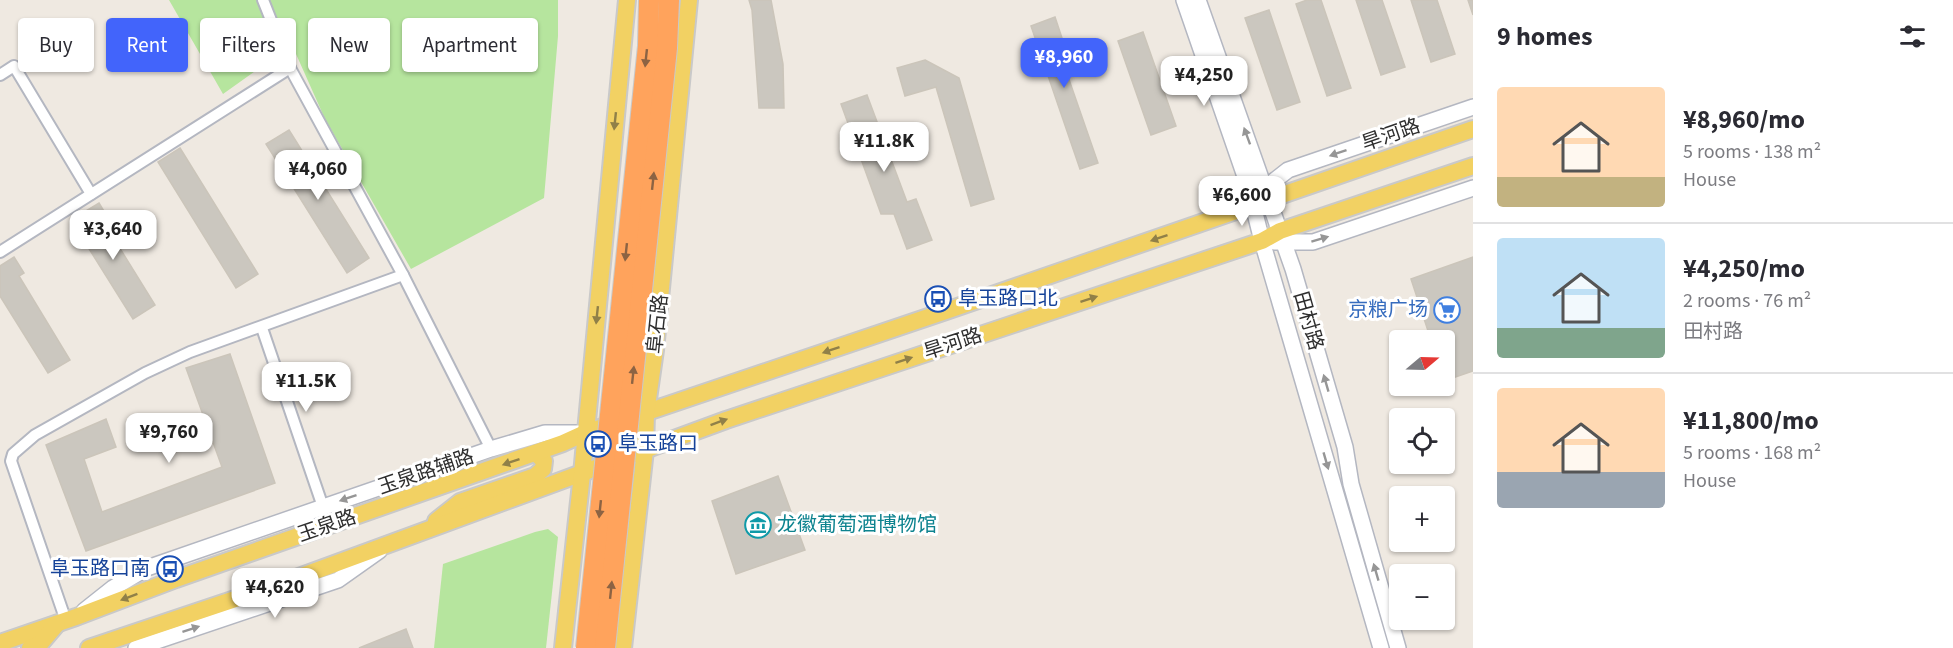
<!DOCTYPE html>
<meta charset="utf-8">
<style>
body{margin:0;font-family:"Source Sans 3","Noto Sans SC",sans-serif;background:#f2f2f3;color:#2b2b33;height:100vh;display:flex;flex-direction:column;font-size:22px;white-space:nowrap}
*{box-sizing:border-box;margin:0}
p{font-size:20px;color:#7c7c81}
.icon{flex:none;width:33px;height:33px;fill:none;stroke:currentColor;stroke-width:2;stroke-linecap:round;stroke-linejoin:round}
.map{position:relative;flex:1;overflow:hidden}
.details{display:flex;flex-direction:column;background:#fff;width:480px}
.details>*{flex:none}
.top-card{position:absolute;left:18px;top:18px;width:570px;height:54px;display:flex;gap:12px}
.needle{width:39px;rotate:71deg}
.controls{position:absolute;left:1389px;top:330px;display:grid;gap:12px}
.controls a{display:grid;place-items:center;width:66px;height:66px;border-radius:6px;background:#fff;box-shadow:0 2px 4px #0004;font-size:30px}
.price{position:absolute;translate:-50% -51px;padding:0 14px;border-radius:12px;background:#fff;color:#222;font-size:20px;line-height:39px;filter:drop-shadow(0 2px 3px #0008)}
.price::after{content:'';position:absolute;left:50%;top:36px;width:18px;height:14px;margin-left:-9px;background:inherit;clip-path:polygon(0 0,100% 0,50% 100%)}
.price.current{background:#4264fb;color:#fff}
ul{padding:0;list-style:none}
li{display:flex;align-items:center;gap:18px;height:150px;padding:0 24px}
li+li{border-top:2px solid #e1e1e2}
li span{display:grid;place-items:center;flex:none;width:168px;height:120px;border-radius:6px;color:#555}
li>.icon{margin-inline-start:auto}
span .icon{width:72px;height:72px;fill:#fffc;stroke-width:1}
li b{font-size:26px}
h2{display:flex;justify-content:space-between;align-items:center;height:72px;padding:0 24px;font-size:26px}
.pill{padding:0 21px;border-radius:6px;background:#fff;box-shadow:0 2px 4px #0004;font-size:21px;line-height:54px}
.pill.current{background:#4264fb;color:#fff}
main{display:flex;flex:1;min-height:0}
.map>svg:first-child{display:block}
.green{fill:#b6e59e}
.building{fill:#cbc7bf;stroke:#cbc5ba;stroke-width:1.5}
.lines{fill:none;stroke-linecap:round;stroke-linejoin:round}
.street-casing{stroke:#b4b7c1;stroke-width:14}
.secondary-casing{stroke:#b4b7c1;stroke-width:18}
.primary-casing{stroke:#c9c9c9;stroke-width:20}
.street{stroke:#fff;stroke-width:10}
.secondary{stroke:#fff;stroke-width:15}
.primary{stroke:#f2d163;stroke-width:16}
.highway-bridge-casing{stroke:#c9c9c9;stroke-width:22;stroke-linecap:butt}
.highway-bridge{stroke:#ffa35c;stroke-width:20}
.oneway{fill:#8c6343}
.oneway2{fill:#908048}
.oneway3{fill:#969696}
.labels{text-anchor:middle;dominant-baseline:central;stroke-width:6;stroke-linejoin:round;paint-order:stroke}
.street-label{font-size:20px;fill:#2e2e2e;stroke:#fff}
.transit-label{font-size:20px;fill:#164399;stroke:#fff;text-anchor:start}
.shop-label{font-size:20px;fill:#366cbe;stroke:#fff;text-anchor:end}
.culture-label{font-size:20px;fill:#0d838f;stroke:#fff;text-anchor:start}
</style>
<main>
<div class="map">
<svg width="1473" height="648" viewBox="0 0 1473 648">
<rect width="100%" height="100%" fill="#efe9e1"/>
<g class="green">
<path d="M169,0H558V36L544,198L411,269L325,119L292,45L223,94Z"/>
<path d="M548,529L558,537L546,648H434L443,564L535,532Z"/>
</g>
<g class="building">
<path d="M749,0H771L783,64L784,108H759L752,10Z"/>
<path d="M1307,0H1321L1351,88L1327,96L1296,4Z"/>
<path d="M1356,0H1382L1405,67L1381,75Z"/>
<path d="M1411,0H1437L1455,54L1431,62Z"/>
<path d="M1468,0H1473V15Z"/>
<path d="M1269,10L1300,102L1277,110L1245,18Z"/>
<path d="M1055,17L1070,62L1065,68L1098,163L1080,169L1031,26Z"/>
<path d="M1143,32L1176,126L1151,135L1118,41Z"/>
<path d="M925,60L959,78L994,199L971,206L936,87L905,96L897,68Z"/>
<path d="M867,95L907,202L916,199L932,240L907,249L894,214H881L841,104Z"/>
<path d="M289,130L369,258L347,273L266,144Z"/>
<path d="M180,148L258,274L236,288L158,162Z"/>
<path d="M99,203L108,218L103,221L155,305L133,319L71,220Z"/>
<path d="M14,257L24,273L19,276L70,360L48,373L0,296V266Z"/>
<path d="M1473,257V371L1444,381V340H1431L1411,279Z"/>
<path d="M230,354L275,483L86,551L46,445L106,419L116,447L84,459L102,512L222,467L186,368Z"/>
<path d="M778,476L805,550L736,574L712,501Z"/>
<path d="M406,629L413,648H359Z"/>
</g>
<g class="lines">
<g class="street-casing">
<g id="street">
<path d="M263,0L290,68L403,275L491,449"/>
<path d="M0,75L14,66L91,194"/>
<path d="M0,252L290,68"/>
<path d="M262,328L323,507"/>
<path d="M66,621L11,461L13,454L35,435L145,373L190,352L403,275"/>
</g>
</g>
<g class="secondary-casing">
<g id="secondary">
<path d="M1184,0L1248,185L1262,241L1381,648"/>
<path d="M1198,0L1293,269L1345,447L1351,484L1398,648"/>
<path d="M1260,196L1265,188L1288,170L1473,107"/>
<path d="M1274,242H1313L1473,188"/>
<path d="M84,611L113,588L147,568L491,449L545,433H585"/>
<path d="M136,648L338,580L379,551"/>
</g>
</g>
<g class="primary-casing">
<g id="primary">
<path d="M436,521L460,502L535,476L543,469L544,461L536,453"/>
<path d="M0,643L76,617L176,579L563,443L585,433L946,311L1473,129"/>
<path d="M30,648L40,644L57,624"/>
<path d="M89,648L280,584L726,420L1262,241L1280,231L1473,166"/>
<path d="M563,648L582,474L627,0"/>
<path d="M623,648L645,450L646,413L655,350L689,0"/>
</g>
</g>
<use href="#street" class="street"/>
<use href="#secondary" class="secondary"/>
<use href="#primary" class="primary"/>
<g class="highway-bridge-casing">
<g id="highway-bridge">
<path d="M586,648L648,46L649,0"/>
<path d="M605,648L667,48L669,0"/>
</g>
</g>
<use href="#highway-bridge" class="highway-bridge"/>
</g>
<defs><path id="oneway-solid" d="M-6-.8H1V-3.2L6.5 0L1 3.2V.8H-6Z" transform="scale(1.5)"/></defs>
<g class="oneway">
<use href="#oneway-solid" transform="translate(646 58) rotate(96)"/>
<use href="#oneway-solid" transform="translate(653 181) rotate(-84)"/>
<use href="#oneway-solid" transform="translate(626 252) rotate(96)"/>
<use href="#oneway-solid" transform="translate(633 375) rotate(-84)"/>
<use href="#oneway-solid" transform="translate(600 509) rotate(96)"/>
<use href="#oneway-solid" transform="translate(611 590) rotate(-84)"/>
</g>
<g class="oneway2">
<use href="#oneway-solid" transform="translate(615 121) rotate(96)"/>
<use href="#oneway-solid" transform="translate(1159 238) rotate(161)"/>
<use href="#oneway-solid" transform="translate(1089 299) rotate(-18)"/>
<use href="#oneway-solid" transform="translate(597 315) rotate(96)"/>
<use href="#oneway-solid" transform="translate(831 350) rotate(161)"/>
<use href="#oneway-solid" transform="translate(904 360) rotate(-18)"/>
<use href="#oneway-solid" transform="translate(719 422) rotate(-20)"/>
<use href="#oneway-solid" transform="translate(511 462) rotate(161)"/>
<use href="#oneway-solid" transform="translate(129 597) rotate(159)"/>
</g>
<g class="oneway3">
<use href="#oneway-solid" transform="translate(1247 136) rotate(-110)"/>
<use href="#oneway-solid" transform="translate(1338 153) rotate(161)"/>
<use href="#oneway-solid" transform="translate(1320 239) rotate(-17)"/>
<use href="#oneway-solid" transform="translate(1326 383) rotate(-106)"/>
<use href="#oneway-solid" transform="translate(1326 461) rotate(74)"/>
<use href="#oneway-solid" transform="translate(348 498) rotate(161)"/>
<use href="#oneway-solid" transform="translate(1376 572) rotate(-106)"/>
<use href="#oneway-solid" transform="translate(191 629) rotate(-18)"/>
</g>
<defs>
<g id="bus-ring" transform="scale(1.35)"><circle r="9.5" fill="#fff" stroke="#1a4fb4" stroke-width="1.5"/><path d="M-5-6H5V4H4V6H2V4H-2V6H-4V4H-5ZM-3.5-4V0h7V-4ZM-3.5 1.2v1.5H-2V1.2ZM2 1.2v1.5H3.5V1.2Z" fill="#1a4fb4"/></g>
<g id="supermarket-ring" transform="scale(1.35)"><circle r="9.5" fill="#fff" stroke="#3f7fe0" stroke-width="1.5"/><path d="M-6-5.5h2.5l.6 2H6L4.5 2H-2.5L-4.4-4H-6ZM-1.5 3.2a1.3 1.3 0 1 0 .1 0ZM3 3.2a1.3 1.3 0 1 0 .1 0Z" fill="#3f7fe0"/></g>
<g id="museum-ring" transform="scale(1.35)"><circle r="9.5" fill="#fff" stroke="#0f9aa8" stroke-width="1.5"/><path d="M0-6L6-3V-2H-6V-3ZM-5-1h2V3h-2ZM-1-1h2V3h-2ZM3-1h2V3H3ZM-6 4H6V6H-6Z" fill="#0f9aa8"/></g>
</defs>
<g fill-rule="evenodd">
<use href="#bus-ring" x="938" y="299"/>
<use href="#supermarket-ring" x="1447" y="310"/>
<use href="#bus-ring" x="598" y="444"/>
<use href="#museum-ring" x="758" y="525"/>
<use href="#bus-ring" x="170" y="569"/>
</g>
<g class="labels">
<g class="street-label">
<text transform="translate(1391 135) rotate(-19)">旱河路</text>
<text transform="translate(1308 321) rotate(74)">田村路</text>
<text transform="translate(658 324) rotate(-84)">阜石路</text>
<text transform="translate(953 344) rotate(-18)">旱河路</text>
<text transform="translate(426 472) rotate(-19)">玉泉路辅路</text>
<text transform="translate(327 526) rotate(-19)">玉泉路</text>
</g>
<g class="transit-label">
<text x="958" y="299">阜玉路口北</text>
<text x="618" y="444">阜玉路口</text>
<text x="150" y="569" text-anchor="end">阜玉路口南</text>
</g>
<g class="shop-label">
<text x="1428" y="310">京粮广场</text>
</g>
<g class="culture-label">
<text x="777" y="525">龙徽葡萄酒博物馆</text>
</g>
</g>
</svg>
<div class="controls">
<a><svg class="needle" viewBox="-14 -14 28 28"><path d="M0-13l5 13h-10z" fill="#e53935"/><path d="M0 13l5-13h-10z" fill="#7c7c81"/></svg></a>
<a><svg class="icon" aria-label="locate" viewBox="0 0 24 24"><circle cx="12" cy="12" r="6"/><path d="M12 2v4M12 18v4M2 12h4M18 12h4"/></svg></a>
<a>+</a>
<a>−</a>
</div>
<b class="price current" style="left:1064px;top:89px">¥8,960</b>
<b class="price" style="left:1204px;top:107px">¥4,250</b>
<b class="price" style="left:884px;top:173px">¥11.8K</b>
<b class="price" style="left:318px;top:201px">¥4,060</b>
<b class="price" style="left:1242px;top:227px">¥6,600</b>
<b class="price" style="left:113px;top:261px">¥3,640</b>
<b class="price" style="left:306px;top:413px">¥11.5K</b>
<b class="price" style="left:169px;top:464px">¥9,760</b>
<b class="price" style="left:275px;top:619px">¥4,620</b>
<div class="top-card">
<a class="pill">Buy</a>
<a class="pill current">Rent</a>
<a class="pill">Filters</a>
<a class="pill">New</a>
<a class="pill">Apartment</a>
</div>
</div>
<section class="details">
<h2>9 homes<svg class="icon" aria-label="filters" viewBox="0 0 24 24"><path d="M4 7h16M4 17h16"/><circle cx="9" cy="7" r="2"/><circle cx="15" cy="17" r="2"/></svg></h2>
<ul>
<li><span style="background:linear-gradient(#ffd9b3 75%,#c2b280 0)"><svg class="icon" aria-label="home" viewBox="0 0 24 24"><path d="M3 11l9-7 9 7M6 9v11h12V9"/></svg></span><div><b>¥8,960/mo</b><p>5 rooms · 138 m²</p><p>House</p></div></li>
<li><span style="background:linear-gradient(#bfe0f5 75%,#7fa58c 0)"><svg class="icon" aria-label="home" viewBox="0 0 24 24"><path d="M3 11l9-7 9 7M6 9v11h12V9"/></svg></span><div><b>¥4,250/mo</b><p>2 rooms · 76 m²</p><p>田村路</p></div></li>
<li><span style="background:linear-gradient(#ffd9b3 70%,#9aa5b1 0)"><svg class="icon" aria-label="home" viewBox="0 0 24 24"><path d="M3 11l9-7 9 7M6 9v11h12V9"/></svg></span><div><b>¥11,800/mo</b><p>5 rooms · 168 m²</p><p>House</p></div></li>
</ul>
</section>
</main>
